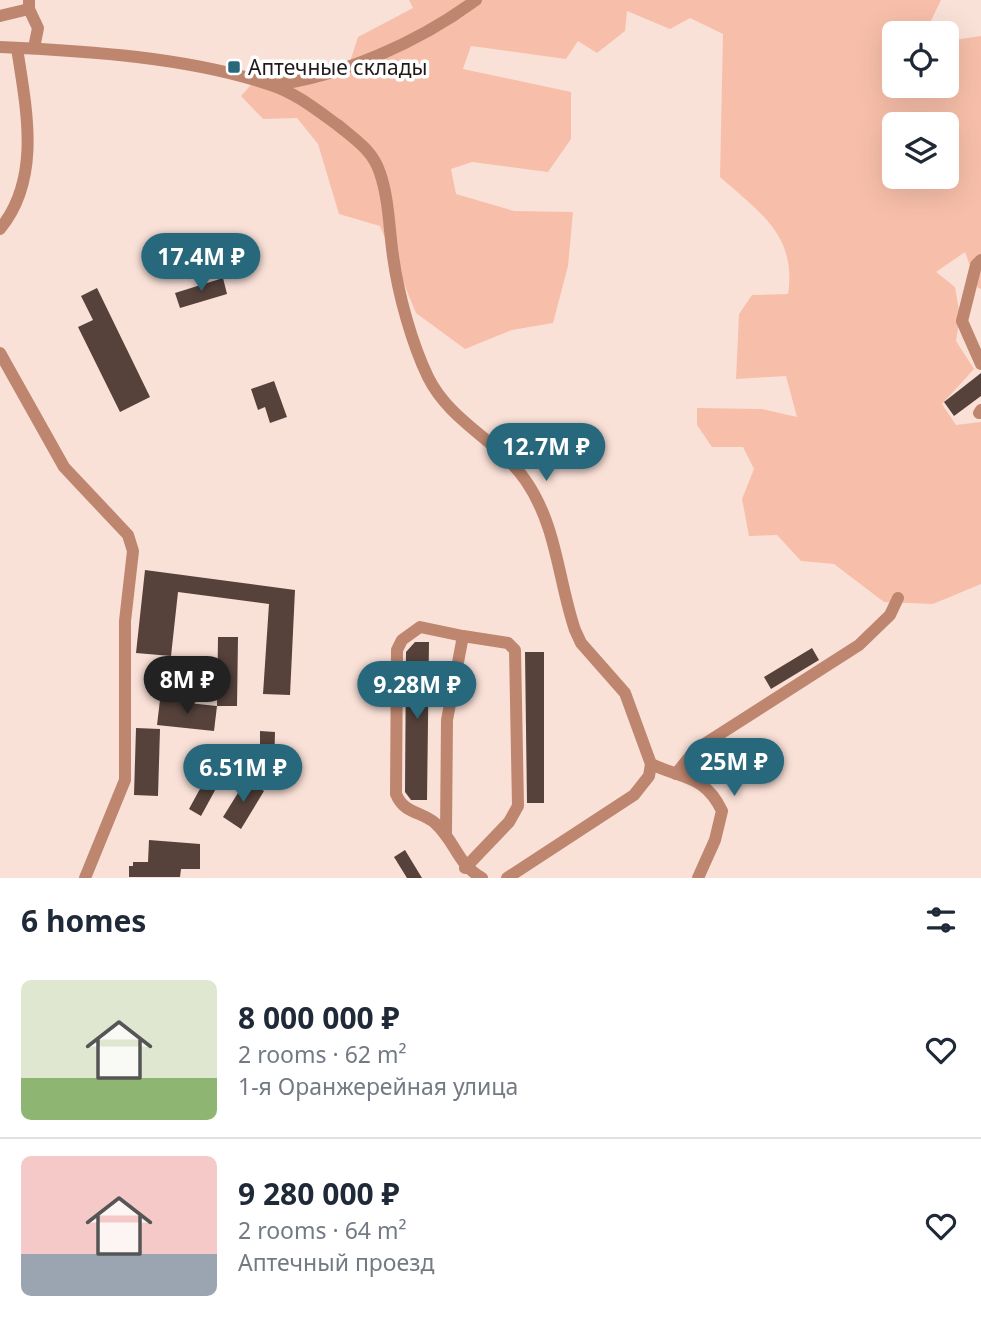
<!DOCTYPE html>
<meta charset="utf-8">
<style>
body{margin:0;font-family:"Noto Sans",sans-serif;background:#f6f6f7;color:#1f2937;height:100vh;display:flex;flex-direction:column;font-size:26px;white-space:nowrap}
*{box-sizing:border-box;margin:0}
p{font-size:23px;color:#747a83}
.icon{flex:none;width:38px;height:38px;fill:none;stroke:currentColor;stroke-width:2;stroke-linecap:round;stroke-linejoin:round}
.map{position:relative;height:878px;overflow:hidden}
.panel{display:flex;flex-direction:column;background:#fff;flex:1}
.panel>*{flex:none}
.buttons{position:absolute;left:882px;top:21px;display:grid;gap:14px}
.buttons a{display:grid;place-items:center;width:77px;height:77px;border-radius:10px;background:#fff;box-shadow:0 7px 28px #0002;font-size:35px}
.price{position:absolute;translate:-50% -60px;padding:0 16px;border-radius:24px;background:#27687c;color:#fff;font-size:23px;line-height:46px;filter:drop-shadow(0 2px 4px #0008)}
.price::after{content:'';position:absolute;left:50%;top:42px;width:21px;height:16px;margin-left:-10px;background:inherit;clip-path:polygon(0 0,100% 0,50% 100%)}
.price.on{background:#222;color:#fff}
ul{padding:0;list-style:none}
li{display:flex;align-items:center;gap:21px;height:175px;padding:0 21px}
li+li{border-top:2px solid #e0e1e3}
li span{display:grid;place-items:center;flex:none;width:196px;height:140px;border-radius:10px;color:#555}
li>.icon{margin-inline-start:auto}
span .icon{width:84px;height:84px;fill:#fffc;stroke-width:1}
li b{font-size:30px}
h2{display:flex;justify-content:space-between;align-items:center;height:84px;padding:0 21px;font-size:30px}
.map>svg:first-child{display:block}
.green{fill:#f7bfa9;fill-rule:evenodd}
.building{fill:#56423b}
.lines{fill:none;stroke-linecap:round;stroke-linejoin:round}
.minor{stroke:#bf866f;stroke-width:12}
.poi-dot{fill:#27687c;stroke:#fff;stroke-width:2.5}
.labels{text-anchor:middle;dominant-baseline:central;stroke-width:7;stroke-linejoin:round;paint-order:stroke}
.poi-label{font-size:21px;fill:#221a17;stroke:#fff;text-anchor:start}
</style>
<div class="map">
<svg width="981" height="878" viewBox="0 0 981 878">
<rect width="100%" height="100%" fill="#fae1d8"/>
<path class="green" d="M409,0H941L925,33H894V86H947V41L981,36V289L978,288L965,252L936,272L955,287L960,316L956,341L974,369L942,404L956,425L981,422V584L933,604L884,602L834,564L801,561L777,535L749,536L742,499L754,469L743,447H712L697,425V408L762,409L797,417L786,376L736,379L739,314L752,295L788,294C797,235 759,212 720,177L723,34L690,18L670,29L627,11L625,31L597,53L578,41L566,59L471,46L463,69L571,92V139L548,172L472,162L451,169L456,194L514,211L573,212L568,266L553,323L512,330L465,349L416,313L380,226L339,214L318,144L297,118L263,119L241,96L268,66L305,84L348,68L358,37L413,8ZM894,124H947V177H894Z"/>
<g class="building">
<path d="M223,278L227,294L180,308L175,293Z"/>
<path d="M97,288L150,397L120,412L78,327L93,320L81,296Z"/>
<path d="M981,373V396L954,416L944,402Z"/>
<path d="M274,381L287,417L270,423L265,407L258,410L251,389Z"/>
<path d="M145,570L295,590L290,695L263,694L269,604L178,592L171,656L136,653Z"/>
<path d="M218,637H238L237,706H217Z"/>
<path d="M415,642H429L427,800H411L405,792L406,652Z"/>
<path d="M812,648L819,660L771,689L764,677Z"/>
<path d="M525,652H544V803H527Z"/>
<path d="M160,700L217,706L214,731L157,725Z"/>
<path d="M136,728L160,729L158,796L134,795Z"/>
<path d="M260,731L275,732L274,772H264V777H252V761H260Z"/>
<path d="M207,776L219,783L201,816L189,809Z"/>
<path d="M246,780L264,791L241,829L223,817Z"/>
<path d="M149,840L200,844V869H181L180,877H129V866H133V862H148Z"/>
<path d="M405,850L422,878H407L394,857Z"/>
</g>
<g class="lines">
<g class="minor">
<path d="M29,9L38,28L34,48"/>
<path d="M0,16L29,9V0"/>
<path d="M0,47C87,51 188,57 271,85C296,93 318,111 339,126C356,140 373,151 380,173C389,199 389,229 393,256C398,294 412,344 428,377C450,422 499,441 526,481C557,526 558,580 575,630L581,643L625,693L651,764L649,776L634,795L507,878"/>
<path d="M273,85C343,76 419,42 476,0"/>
<path d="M0,229C42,178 26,108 17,48"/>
<path d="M981,260L976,265L962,321L981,364"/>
<path d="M0,353L64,467L128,535L133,551L125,621V780L85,878"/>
<path d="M979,413L981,410"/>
<path d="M463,636L508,643L515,650L518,806L509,822L465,868"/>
<path d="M651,764C683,779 705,775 722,811L715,840L698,878"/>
<path d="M676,774L695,750L859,645L890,615L898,598"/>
<path d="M446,833L447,720L463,636L420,627L402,640L397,650L396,794C404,814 421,811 435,823C456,842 457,864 482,878"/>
</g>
</g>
<rect class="poi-dot" x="227" y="60" width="14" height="14" rx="3.5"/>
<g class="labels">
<g class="poi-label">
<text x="248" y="67">Аптечные склады</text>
</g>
</g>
</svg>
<div class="buttons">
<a><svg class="icon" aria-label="locate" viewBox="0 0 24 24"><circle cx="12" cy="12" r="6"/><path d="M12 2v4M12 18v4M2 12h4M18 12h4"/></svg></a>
<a><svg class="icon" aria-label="layers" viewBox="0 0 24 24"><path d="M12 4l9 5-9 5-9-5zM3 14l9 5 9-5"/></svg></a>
</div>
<b class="price" style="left:201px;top:293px">17.4M ₽</b>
<b class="price" style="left:546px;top:483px">12.7M ₽</b>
<b class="price on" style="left:187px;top:716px">8M ₽</b>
<b class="price" style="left:417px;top:721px">9.28M ₽</b>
<b class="price" style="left:734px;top:798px">25M ₽</b>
<b class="price" style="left:243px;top:804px">6.51M ₽</b>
</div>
<section class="panel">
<h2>6 homes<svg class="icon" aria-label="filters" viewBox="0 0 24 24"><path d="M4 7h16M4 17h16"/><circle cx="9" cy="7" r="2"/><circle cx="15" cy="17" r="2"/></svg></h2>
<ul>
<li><span style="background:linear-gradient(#dfe7d0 70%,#8fb573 0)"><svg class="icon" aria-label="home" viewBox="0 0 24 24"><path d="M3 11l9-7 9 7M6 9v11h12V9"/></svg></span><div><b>8 000 000 ₽</b><p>2 rooms · 62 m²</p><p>1-я Оранжерейная улица</p></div><svg class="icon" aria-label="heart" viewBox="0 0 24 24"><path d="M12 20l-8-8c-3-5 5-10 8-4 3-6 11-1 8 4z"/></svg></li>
<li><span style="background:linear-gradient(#f6c9c9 70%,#9aa5b1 0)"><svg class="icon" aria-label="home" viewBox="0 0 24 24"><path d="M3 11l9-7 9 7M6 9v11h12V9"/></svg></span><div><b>9 280 000 ₽</b><p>2 rooms · 64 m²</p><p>Аптечный проезд</p></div><svg class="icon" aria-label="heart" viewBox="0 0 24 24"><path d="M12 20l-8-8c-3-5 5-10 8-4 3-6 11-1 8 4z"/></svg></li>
</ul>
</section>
